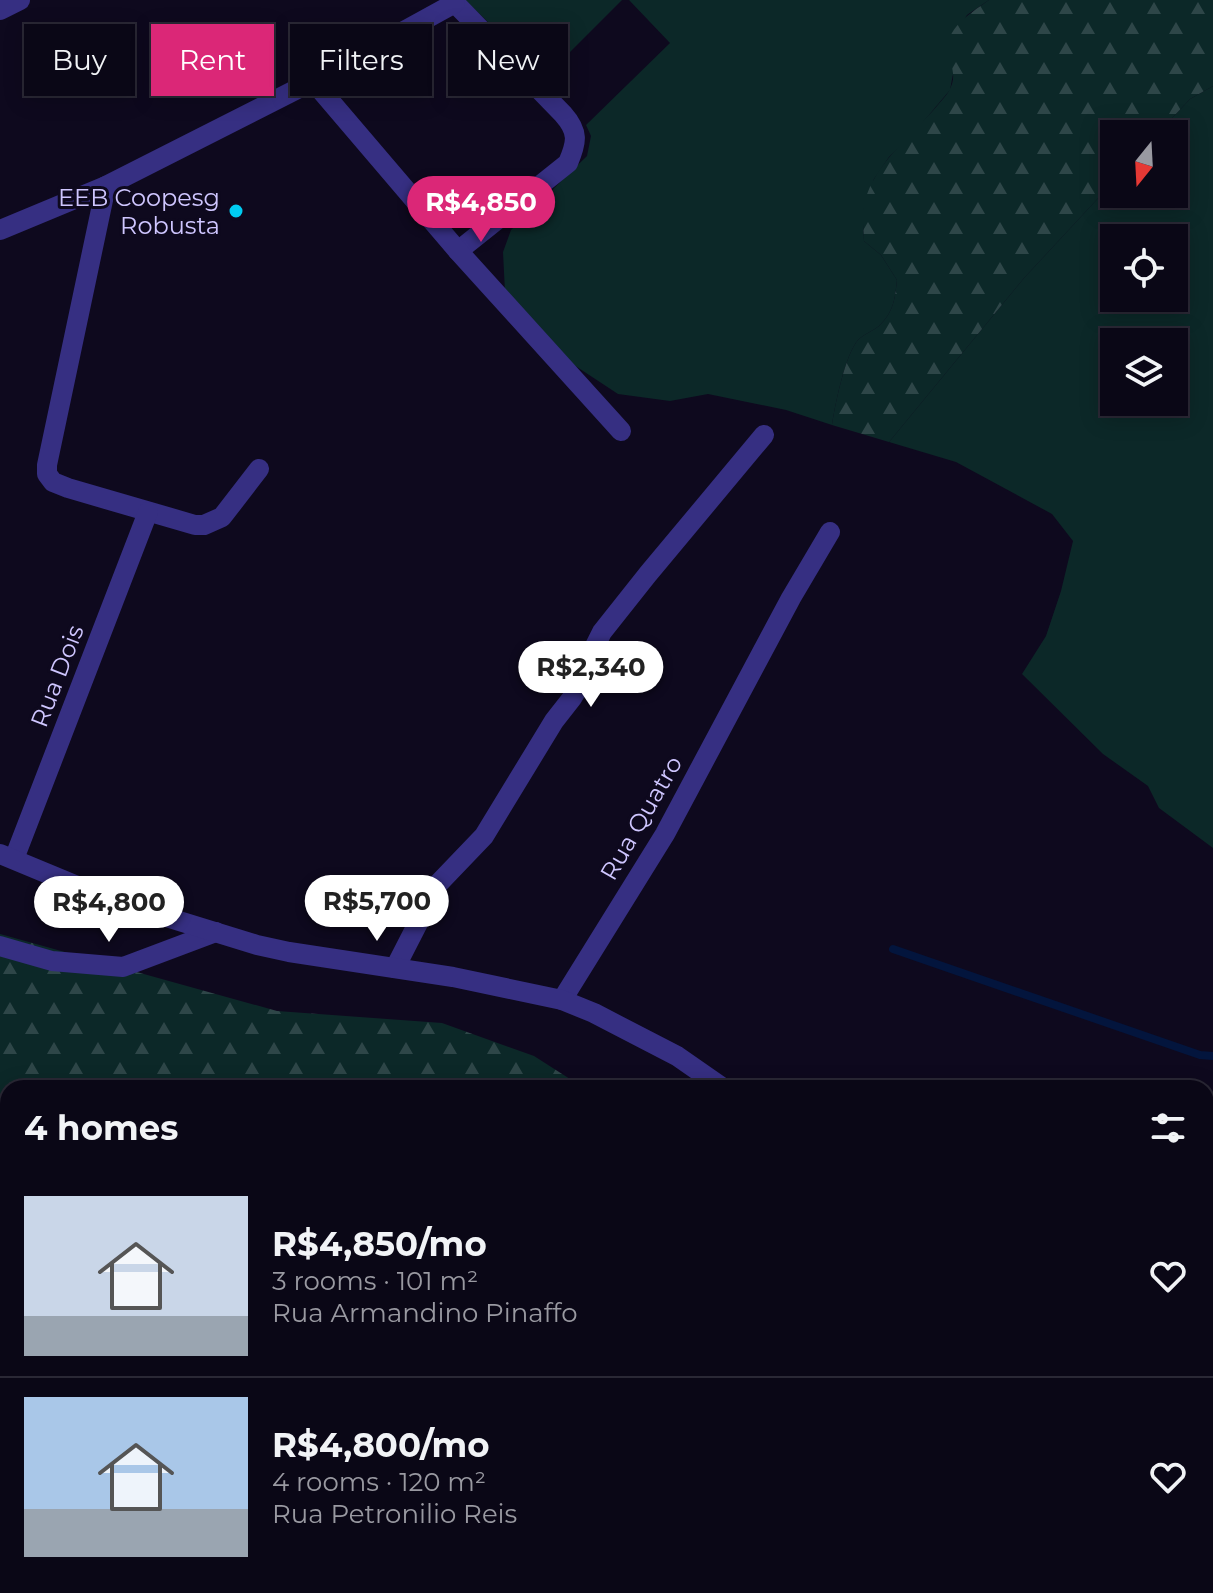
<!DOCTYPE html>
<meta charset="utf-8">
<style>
body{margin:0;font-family:Montserrat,sans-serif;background:#13101f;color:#f1f3f6;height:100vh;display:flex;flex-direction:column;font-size:30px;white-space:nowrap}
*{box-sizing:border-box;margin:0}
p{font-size:26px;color:#9999a1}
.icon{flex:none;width:44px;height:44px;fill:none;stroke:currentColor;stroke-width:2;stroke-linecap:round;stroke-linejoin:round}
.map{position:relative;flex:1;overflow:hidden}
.sheet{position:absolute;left:0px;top:1080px;width:1214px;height:514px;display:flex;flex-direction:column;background:#0a0716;border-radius:24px 24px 0 0;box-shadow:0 4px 20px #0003,0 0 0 2px #2a2835}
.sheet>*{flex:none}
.top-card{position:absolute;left:24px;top:24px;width:800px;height:72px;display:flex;gap:16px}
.needle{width:52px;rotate:198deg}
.buttons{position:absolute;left:1100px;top:120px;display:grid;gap:16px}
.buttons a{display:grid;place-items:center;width:88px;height:88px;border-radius:0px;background:#0a0716;box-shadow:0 4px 20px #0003,0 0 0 2px #2a2835;font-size:40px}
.price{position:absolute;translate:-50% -68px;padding:0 18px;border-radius:28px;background:#fff;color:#222;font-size:26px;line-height:52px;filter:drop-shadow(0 2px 4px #0008)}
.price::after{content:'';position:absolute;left:50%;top:48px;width:24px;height:18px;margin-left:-12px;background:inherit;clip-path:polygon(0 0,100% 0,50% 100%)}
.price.current{background:#db2777;color:#fff}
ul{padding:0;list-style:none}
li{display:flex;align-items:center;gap:24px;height:200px;padding:0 24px}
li+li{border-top:2px solid #2a2835}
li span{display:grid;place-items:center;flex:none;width:224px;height:160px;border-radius:0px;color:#555}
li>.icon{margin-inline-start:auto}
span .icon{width:96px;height:96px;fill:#fffc;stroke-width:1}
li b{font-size:34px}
h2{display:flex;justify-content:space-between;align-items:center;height:96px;padding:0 24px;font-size:34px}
.pill{padding:0 28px;border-radius:0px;background:#0a0716;box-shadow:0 4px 20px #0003,0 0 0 2px #2a2835;font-size:28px;line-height:72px}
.pill.current{background:#db2777;color:#fff}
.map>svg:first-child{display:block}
.grass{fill:#0c2828;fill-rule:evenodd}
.forest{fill:url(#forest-firs)}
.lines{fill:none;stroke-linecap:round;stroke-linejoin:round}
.stream{stroke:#03153d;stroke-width:8}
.minor{stroke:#362f82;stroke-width:20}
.tertiary{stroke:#362f82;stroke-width:20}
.poi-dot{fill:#00ccf1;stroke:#0e091e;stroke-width:3}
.labels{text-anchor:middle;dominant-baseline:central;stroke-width:6;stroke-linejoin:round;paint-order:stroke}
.poi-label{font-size:24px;fill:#cfc6ff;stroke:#0e091e;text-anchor:end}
.street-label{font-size:24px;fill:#cfc6ff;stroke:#0e091e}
</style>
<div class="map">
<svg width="1213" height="1593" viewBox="0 0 1213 1593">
<defs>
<pattern id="forest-firs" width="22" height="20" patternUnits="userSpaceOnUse" patternTransform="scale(2)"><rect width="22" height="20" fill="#0c2828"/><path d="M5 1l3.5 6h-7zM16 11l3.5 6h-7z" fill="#2e4648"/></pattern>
</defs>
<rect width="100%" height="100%" fill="#0e091e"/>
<g class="grass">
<path d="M465,0H622L545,77Z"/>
<path d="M629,0H989L967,15L948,47L954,69L950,90L918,128L889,157L874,179L863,211L864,241L881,255L897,280C895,298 894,312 879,326C873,331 864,334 858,340C845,355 835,405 832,425L786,410L708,394L670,401L618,394L574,365L505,292L503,252L511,230L587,156L591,136L586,125L670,43Z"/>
<path d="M1213,86V848L1159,808L1148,786L1103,754L1022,674L1046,636L1061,591L1073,541L1052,514L956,462L889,442L1024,278L1114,181V194H1174V134H1157L1190,99ZM1114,238H1174V298H1114ZM1114,342H1174V402H1114Z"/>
</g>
<g class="forest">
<path d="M989,0H1213V86L1190,99L1157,134H1114V181L1024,278L889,442L832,425C835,405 845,355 858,340C864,334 873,331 879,326C894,312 895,298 897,280L881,255L864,241C864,231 862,220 863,210C870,166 910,138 937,106C941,101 946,96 949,91C958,75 950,65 948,50C946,27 974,11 989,0Z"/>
<path d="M0,934L277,1011L442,1023L534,1056L584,1088H8V1172L0,1169Z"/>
<path d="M1213,1254V1328L1206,1327V1255Z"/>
<path d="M1206,1392H1213V1593H1062L1039,1586H1206Z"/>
</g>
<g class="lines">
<path class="stream" d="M893,949L1200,1055L1213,1056"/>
<g class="minor">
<path d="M452,0L563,114C579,132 577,142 568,163L458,251"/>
<path d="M0,10L20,0"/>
<path d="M313,81L458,251L621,431"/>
<path d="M106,186L47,465V474L53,482L68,488L195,525H204L222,517L259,469"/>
<path d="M0,230L106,186L313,81L455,3"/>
<path d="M14,859L148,512"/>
<path d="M0,946L52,961L123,967L216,932"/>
<path d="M395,968L438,884L484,836L554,721L572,698L581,683L591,654L602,632L648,574L764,435"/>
<path d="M562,1000L665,834L791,598L830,532"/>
<path d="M0,1344H8"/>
<path d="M1206,1378H1213"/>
<path d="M957,1586L977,1593"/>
<path d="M551,1593L553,1586"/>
<path d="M709,1593L711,1586"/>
<path d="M871,1593L873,1586"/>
</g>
<g class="tertiary">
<path d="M0,854L111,900L257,945L289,952L453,977L562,1000L594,1013L677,1056L723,1088"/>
<path d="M1206,1233L1213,1232"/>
</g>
</g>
<circle class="poi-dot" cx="236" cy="211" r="8"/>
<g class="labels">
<g class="poi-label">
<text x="220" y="197">EEB Coopesg<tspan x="220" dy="28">Robusta</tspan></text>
</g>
<g class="street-label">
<text transform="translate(57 676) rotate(-69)">Rua Dois</text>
<text transform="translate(641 818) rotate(-60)">Rua Quatro</text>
</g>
</g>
</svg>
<div class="buttons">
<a><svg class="needle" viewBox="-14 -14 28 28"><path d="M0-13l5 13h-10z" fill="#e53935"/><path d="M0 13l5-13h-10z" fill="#9999a1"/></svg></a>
<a><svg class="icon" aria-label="locate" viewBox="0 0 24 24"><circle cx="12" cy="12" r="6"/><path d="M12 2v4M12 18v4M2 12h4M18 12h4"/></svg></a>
<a><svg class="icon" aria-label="layers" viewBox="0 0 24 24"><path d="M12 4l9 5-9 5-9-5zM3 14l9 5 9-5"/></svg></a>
</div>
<b class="price current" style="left:481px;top:244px">R$4,850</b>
<b class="price" style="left:591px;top:709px">R$2,340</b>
<b class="price" style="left:377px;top:943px">R$5,700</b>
<b class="price" style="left:109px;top:944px">R$4,800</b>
<div class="top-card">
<a class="pill">Buy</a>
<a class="pill current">Rent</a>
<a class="pill">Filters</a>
<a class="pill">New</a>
</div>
<section class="sheet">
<h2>4 homes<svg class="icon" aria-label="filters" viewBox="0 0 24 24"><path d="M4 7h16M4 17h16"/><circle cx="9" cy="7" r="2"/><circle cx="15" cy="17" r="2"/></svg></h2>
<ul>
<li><span style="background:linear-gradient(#c9d6e8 75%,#9aa5b1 0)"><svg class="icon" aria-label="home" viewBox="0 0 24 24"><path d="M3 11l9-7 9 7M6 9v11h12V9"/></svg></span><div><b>R$4,850/mo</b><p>3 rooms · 101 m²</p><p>Rua Armandino Pinaffo</p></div><svg class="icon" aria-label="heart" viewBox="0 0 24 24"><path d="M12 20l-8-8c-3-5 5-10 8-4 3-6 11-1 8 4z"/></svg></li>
<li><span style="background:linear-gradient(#a9c7e8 70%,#9aa5b1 0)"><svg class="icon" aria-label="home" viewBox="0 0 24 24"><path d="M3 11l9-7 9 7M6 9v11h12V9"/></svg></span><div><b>R$4,800/mo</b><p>4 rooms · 120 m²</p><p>Rua Petronilio Reis</p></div><svg class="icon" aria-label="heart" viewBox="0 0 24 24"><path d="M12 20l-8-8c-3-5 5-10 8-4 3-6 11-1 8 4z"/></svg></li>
</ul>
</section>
</div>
